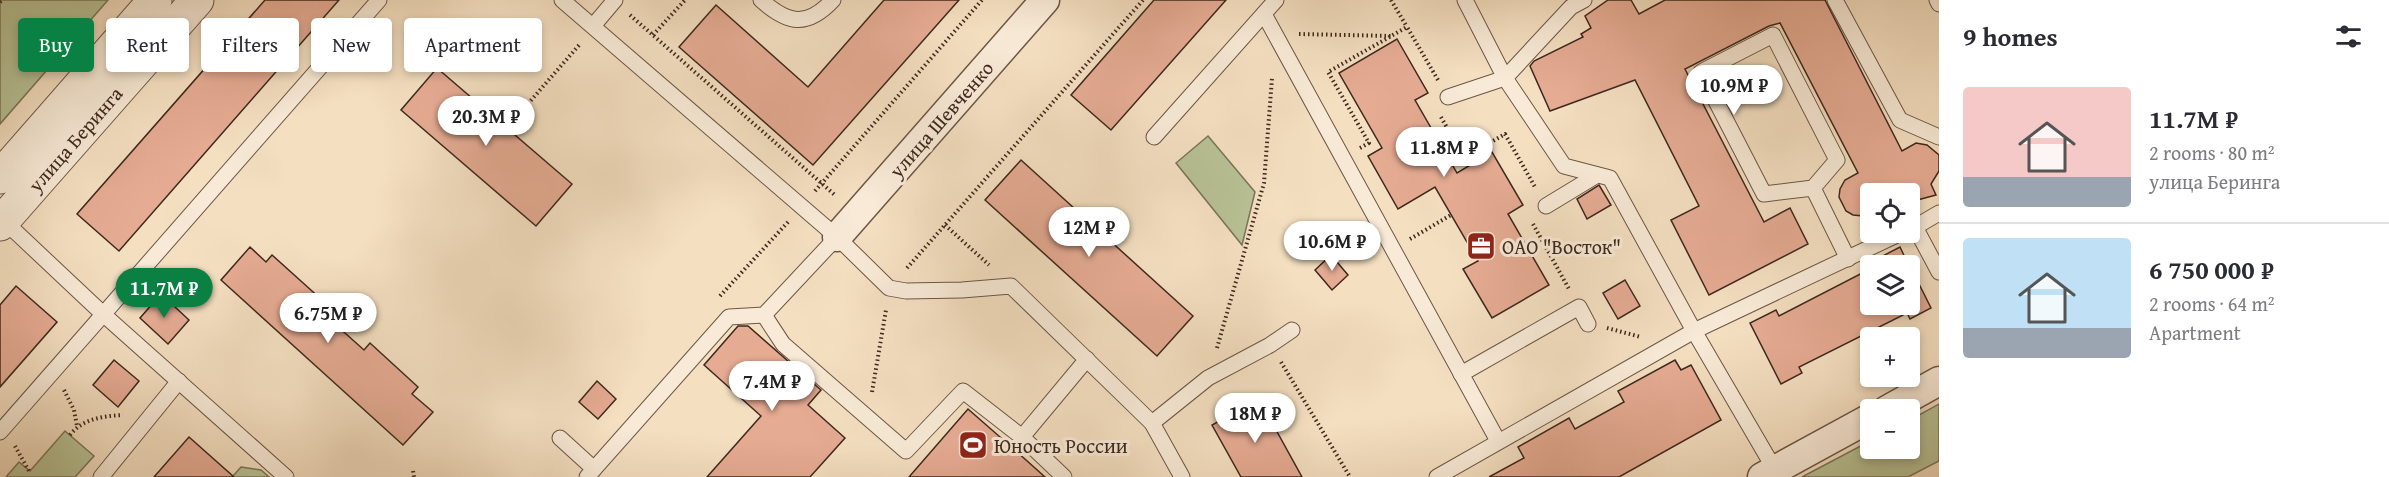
<!DOCTYPE html>
<meta charset="utf-8">
<style>
body{margin:0;font-family:"Gentium Book Plus",serif;background:#f2f2f3;color:#2b2b33;height:100vh;display:flex;flex-direction:column;font-size:22px;white-space:nowrap}
*{box-sizing:border-box;margin:0}
p{font-size:20px;color:#7c7c81}
.icon{flex:none;width:33px;height:33px;fill:none;stroke:currentColor;stroke-width:2;stroke-linecap:round;stroke-linejoin:round}
.map{position:relative;flex:1;overflow:hidden}
.drawer{display:flex;flex-direction:column;background:#fff;width:450px}
.drawer>*{flex:none}
.top-card{position:absolute;left:18px;top:18px;width:570px;height:54px;display:flex;gap:12px}
.fabs{position:absolute;left:1860px;top:183px;display:grid;gap:12px}
.fabs a{display:grid;place-items:center;width:60px;height:60px;border-radius:6px;background:#fff;box-shadow:0 3px 9px #0003;font-size:30px}
.price{position:absolute;translate:-50% -51px;padding:0 14px;border-radius:21px;background:#fff;color:#222;font-size:20px;line-height:39px;filter:drop-shadow(0 2px 3px #0008)}
.price::after{content:'';position:absolute;left:50%;top:36px;width:18px;height:14px;margin-left:-9px;background:inherit;clip-path:polygon(0 0,100% 0,50% 100%)}
.price.active{background:#0b8043;color:#fff}
ul{padding:0;list-style:none}
li{display:flex;align-items:center;gap:18px;height:150px;padding:0 24px}
li+li{border-top:2px solid #e1e1e2}
li span{display:grid;place-items:center;flex:none;width:168px;height:120px;border-radius:6px;color:#555}
li>.icon{margin-inline-start:auto}
span .icon{width:72px;height:72px;fill:#fffc;stroke-width:1}
li b{font-size:26px}
h2{display:flex;justify-content:space-between;align-items:center;height:72px;padding:0 24px;font-size:26px}
.pill{padding:0 21px;border-radius:6px;background:#fff;box-shadow:0 3px 9px #0003;font-size:21px;line-height:54px}
.pill.active{background:#0b8043;color:#fff}
main{display:flex;flex:1;min-height:0}
.map>svg:first-child{display:block}
.green{fill:#b8c296;stroke:#7b755a;stroke-width:1.5}
.building{fill:#e5ab93;stroke:#3e281d;stroke-width:1.5}
.lines{fill:none;stroke-linecap:round;stroke-linejoin:round}
.service-casing{stroke:#6c5646;stroke-width:17}
.minor-casing{stroke:#6c5646;stroke-width:31}
.tertiary-casing{stroke:#6c5646;stroke-width:35}
.path{stroke:#3e281d;stroke-width:4;stroke-dasharray:1.5 3;stroke-linecap:butt}
.service{stroke:#f8ead7;stroke-width:15}
.minor{stroke:#f8ead7;stroke-width:28}
.tertiary{stroke:#f8ead7;stroke-width:33}
.labels{text-anchor:middle;dominant-baseline:central;stroke-width:6;stroke-linejoin:round;paint-order:stroke}
.street-label{font-size:20px;fill:#3e281d;stroke:#f8ead7}
.poi-label{font-size:20px;fill:#3e281d;stroke:#f8ead7;text-anchor:start}
</style>
<main>
<div class="map">
<svg width="1939" height="477" viewBox="0 0 1939 477">
<rect width="100%" height="100%" fill="#f4dfc1"/>
<filter id="stains"><feTurbulence type="fractalNoise" baseFrequency=".00333" numOctaves="4"/><feColorMatrix values="0 0 0 0 .2 0 0 0 0 .09 0 0 0 0 .02 0 0 0 .5 -.17"/></filter>
<radialGradient id="worn" r=".72"><stop offset=".6" stop-color="#630" stop-opacity="0"/><stop offset="1" stop-color="#630" stop-opacity=".3"/></radialGradient>
<g class="green">
<path d="M0,0H108L0,124Z"/>
<path d="M1208,136L1255,192L1242,245L1176,163Z"/>
<path d="M1939,404V461L1908,477H1802L1870,441V448H1910V420Z"/>
<path d="M65,431L94,456L75,477H6L19,462L30,471Z"/>
<path d="M241,467L261,470L269,477H232Z"/>
</g>
<g class="building">
<path d="M265,0H339L119,251L77,214Z"/>
<path d="M884,0H959L813,165L679,47L716,5L808,87Z"/>
<path d="M1154,0H1226L1111,130L1071,95Z"/>
<path d="M1608,0H1631L1639,14L1665,0H1825L1902,151L1916,143L1927,145L1939,155V171L1931,184L1936,195L1910,202V194H1870V213L1863,216L1853,215L1846,211L1839,197L1840,189L1845,180L1858,173L1780,23L1769,26L1685,69L1764,222L1790,208L1808,244L1709,295L1671,220L1699,206L1635,80L1550,111L1530,66L1534,61L1583,37L1581,34L1591,28L1585,16Z"/>
<path d="M1397,39L1428,93L1415,100L1457,173L1492,152L1523,205L1508,214L1549,285L1492,318L1463,269L1478,261L1435,187L1398,209L1368,156L1382,148L1339,73Z"/>
<path d="M437,68L572,184L536,226L401,110Z"/>
<path d="M1021,160L1193,316L1157,356L985,200Z"/>
<path d="M1599,185L1611,205L1587,219L1577,199Z"/>
<path d="M250,247L266,262L272,255L322,300L316,307L364,350L370,343L418,387L412,394L433,412L403,445L221,280Z"/>
<path d="M1900,247L1909,266H1878L1875,260Z"/>
<path d="M1331,255L1348,275L1332,290L1315,270Z"/>
<path d="M1910,266L1931,308L1910,319L1907,313L1799,367L1802,373L1781,384L1750,323L1776,310L1779,316L1870,269V304H1910Z"/>
<path d="M1625,280L1640,306L1618,319L1603,293Z"/>
<path d="M16,286L57,322L0,387V305Z"/>
<path d="M161,294L189,320L168,344L140,318Z"/>
<path d="M738,326H748L821,390L808,405L845,438L810,477H707L761,416L704,365Z"/>
<path d="M114,360L139,381L118,407L93,385Z"/>
<path d="M1675,360L1681,370L1691,365L1721,420L1619,477H1489L1524,458L1518,447L1569,418L1575,429L1624,402L1618,391Z"/>
<path d="M597,381L616,399L598,419L579,402Z"/>
<path d="M1259,399L1302,477H1241L1212,425Z"/>
<path d="M968,409L1016,451L1045,477H909Z"/>
<path d="M189,437L234,477H154Z"/>
</g>
<g class="lines">
<g class="service-casing">
<g id="service">
<path d="M562,0L837,237L889,288L906,291L962,290L1011,286L1152,423L1182,477"/>
<path d="M761,0C788,24 807,28 833,0"/>
<path d="M1465,0L1505,78L1564,166L1610,178L1694,331L1775,470"/>
<path d="M1835,0L1900,120L1939,137"/>
<path d="M1937,0L1939,4"/>
<path d="M1264,14L1498,441"/>
<path d="M593,26L615,0"/>
<path d="M1448,97L1505,78L1571,7L1584,0"/>
<path d="M1154,137L1276,0"/>
<path d="M1813,188L1837,160L1773,35L1701,72L1764,194L1813,188L1848,259"/>
<path d="M1546,206L1597,175"/>
<path d="M2,219L103,314L286,477"/>
<path d="M1915,227L1939,272"/>
<path d="M1910,230L1939,213"/>
<path d="M764,315L783,344L906,451L963,391L1022,437L1087,359"/>
<path d="M1461,374L1579,307L1588,324"/>
<path d="M1152,423L1208,378L1270,345L1292,330"/>
<path d="M0,432L379,0"/>
<path d="M1022,437L1064,477"/>
<path d="M560,438L594,469"/>
<path d="M101,477L179,381"/>
<path d="M587,477L729,317L764,315L837,237"/>
<path d="M1437,477L1694,331L1903,232"/>
</g>
</g>
<g class="minor-casing">
<g id="minor">
<path d="M837,237L1045,0"/>
<path d="M1887,410L1939,381"/>
<path d="M1762,477L1870,418"/>
</g>
</g>
<g class="tertiary-casing">
<g id="tertiary">
<path d="M0,177L155,0"/>
<path d="M0,224L197,0"/>
</g>
</g>
<g class="path">
<path d="M1391,0L1407,27"/>
<path d="M0,2L2,0"/>
<path d="M630,15L836,196"/>
<path d="M1299,34L1391,36"/>
<path d="M653,35L685,0"/>
<path d="M1441,117L1464,158L1505,134L1535,187"/>
<path d="M513,121L580,44"/>
<path d="M1360,148L1369,143L1328,72L1407,27L1438,80"/>
<path d="M815,191L982,0"/>
<path d="M1533,224L1569,289"/>
<path d="M945,225L989,265"/>
<path d="M1410,239L1451,215"/>
<path d="M907,268L1143,0"/>
<path d="M720,296L788,222"/>
<path d="M1607,328L1641,337"/>
<path d="M1217,348L1264,183L1272,78"/>
<path d="M1281,362L1350,477"/>
<path d="M64,390L74,410L77,426"/>
<path d="M872,392L886,310"/>
<path d="M70,435C82,419 103,416 123,415"/>
<path d="M15,446L29,471"/>
<path d="M413,471L414,477"/>
</g>
<use href="#service" class="service"/>
<use href="#minor" class="minor"/>
<use href="#tertiary" class="tertiary"/>
</g>
<defs>
<g id="office-square" transform="scale(1.5)"><rect x="-9" y="-9" width="18" height="18" rx="4" fill="#8f2418" stroke="#f8ead7"/><path d="M-6-3h4V-5.5h4V-3h4V5H-6ZM-1-4.5V-3h2v-1.5ZM-6 0V1H6V0Z" fill="#fff"/></g>
<g id="stadium-square" transform="scale(1.5)"><rect x="-9" y="-9" width="18" height="18" rx="4" fill="#8f2418" stroke="#f8ead7"/><path d="M0-5a6.5 5 0 1 0 0 10a6.5 5 0 1 0 0-10ZM-3.5-1.8h7v3.6h-7Z" fill="#fff"/></g>
</defs>
<g fill-rule="evenodd">
<use href="#office-square" x="1481" y="246"/>
<use href="#stadium-square" x="973" y="445"/>
</g>
<g class="labels">
<g class="street-label">
<text transform="translate(941 119) rotate(-49)">улица Шевченко</text>
<text transform="translate(75 139) rotate(-49)">улица Беринга</text>
</g>
<g class="poi-label">
<text x="1502" y="246">ОАО "Восток"</text>
<text x="994" y="445">Юность России</text>
</g>
</g>
<rect width="100%" height="100%" filter="url(#stains)"/>
<rect width="100%" height="100%" fill="url(#worn)"/>
</svg>
<div class="fabs">
<a><svg class="icon" aria-label="locate" viewBox="0 0 24 24"><circle cx="12" cy="12" r="6"/><path d="M12 2v4M12 18v4M2 12h4M18 12h4"/></svg></a>
<a><svg class="icon" aria-label="layers" viewBox="0 0 24 24"><path d="M12 4l9 5-9 5-9-5zM3 14l9 5 9-5"/></svg></a>
<a>+</a>
<a>−</a>
</div>
<b class="price" style="left:1734px;top:116px">10.9M ₽</b>
<b class="price" style="left:486px;top:147px">20.3M ₽</b>
<b class="price" style="left:1444px;top:178px">11.8M ₽</b>
<b class="price" style="left:1089px;top:258px">12M ₽</b>
<b class="price" style="left:1332px;top:272px">10.6M ₽</b>
<b class="price active" style="left:164px;top:319px">11.7M ₽</b>
<b class="price" style="left:328px;top:344px">6.75M ₽</b>
<b class="price" style="left:772px;top:412px">7.4M ₽</b>
<b class="price" style="left:1255px;top:444px">18M ₽</b>
<div class="top-card">
<a class="pill active">Buy</a>
<a class="pill">Rent</a>
<a class="pill">Filters</a>
<a class="pill">New</a>
<a class="pill">Apartment</a>
</div>
</div>
<section class="drawer">
<h2>9 homes<svg class="icon" aria-label="filters" viewBox="0 0 24 24"><path d="M4 7h16M4 17h16"/><circle cx="9" cy="7" r="2"/><circle cx="15" cy="17" r="2"/></svg></h2>
<ul>
<li><span style="background:linear-gradient(#f6c9c9 75%,#9aa5b1 0)"><svg class="icon" aria-label="home" viewBox="0 0 24 24"><path d="M3 11l9-7 9 7M6 9v11h12V9"/></svg></span><div><b>11.7M ₽</b><p>2 rooms · 80 m²</p><p>улица Беринга</p></div></li>
<li><span style="background:linear-gradient(#bfe0f5 75%,#9aa5b1 0)"><svg class="icon" aria-label="home" viewBox="0 0 24 24"><path d="M3 11l9-7 9 7M6 9v11h12V9"/></svg></span><div><b>6 750 000 ₽</b><p>2 rooms · 64 m²</p><p>Apartment</p></div></li>
</ul>
</section>
</main>
